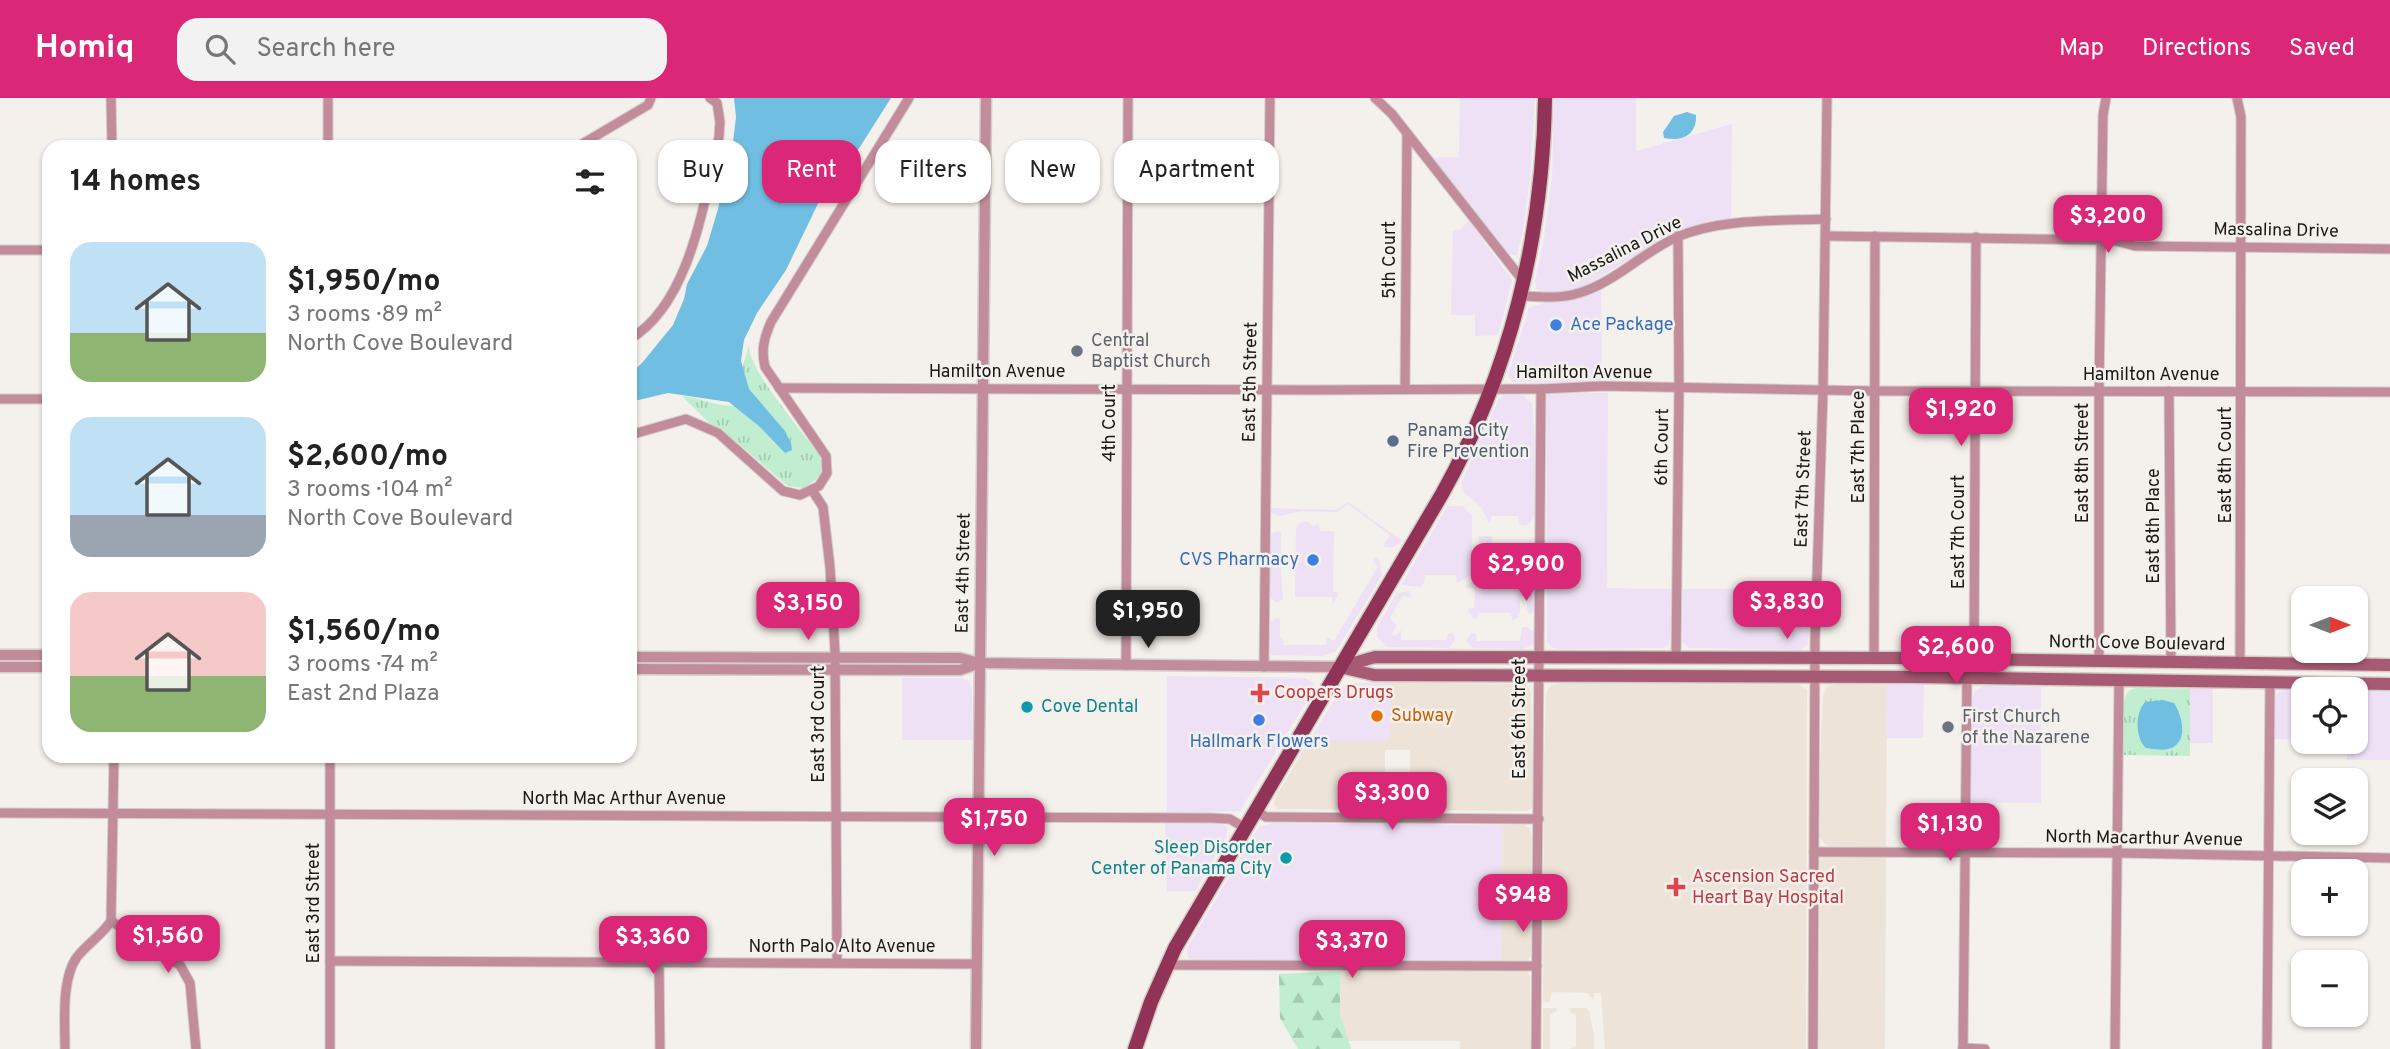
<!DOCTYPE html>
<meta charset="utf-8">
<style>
body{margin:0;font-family:Overpass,sans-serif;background:#f2f2f2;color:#222;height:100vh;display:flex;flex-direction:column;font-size:26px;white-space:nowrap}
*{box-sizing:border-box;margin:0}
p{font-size:23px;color:#767676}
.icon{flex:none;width:38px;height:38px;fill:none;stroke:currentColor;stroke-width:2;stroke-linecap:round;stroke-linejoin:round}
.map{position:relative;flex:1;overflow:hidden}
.sheet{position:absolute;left:42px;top:42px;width:595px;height:623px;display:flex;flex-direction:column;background:#fff;border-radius:21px;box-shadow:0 2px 5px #0004}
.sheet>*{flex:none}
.guide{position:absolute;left:658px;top:42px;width:665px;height:63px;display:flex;gap:14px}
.needle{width:46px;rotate:90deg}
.controls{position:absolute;left:2291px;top:488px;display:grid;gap:14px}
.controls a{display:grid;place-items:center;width:77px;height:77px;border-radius:14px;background:#fff;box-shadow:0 2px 5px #0004;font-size:35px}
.price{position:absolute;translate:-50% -60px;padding:0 16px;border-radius:14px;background:#db2777;color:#fff;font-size:23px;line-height:46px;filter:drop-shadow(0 2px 4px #0008)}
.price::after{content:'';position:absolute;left:50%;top:42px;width:21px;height:16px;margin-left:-10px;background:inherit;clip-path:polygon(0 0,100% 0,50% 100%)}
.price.selected{background:#222;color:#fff}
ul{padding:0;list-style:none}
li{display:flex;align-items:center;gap:21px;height:175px;padding:0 28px}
li span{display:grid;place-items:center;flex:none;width:196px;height:140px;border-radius:21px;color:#555}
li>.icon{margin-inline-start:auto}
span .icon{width:84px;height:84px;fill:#fffc;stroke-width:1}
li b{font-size:30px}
h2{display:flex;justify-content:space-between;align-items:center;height:84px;padding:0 28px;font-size:30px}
.pill{padding:0 24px;border-radius:21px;background:#fff;box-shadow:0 2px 5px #0004;font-size:24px;line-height:63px}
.pill.selected{background:#db2777;color:#fff}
header{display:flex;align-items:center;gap:42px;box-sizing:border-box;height:98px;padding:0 35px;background:#db2777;color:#fff}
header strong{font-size:33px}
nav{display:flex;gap:38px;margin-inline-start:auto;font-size:24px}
.search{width:490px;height:63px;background:#f2f2f2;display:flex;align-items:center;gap:18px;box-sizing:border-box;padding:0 24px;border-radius:21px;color:#767676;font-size:26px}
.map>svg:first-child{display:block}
.commercial{fill:#eee1f5;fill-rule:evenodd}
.built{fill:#ede3d8;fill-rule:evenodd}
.grass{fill:url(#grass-tufts)}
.forest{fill:url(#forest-firs)}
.water{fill:#70bfe3}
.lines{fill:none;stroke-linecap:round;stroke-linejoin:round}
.minor-casing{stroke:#d1cec9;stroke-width:11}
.tertiary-casing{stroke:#d1cec9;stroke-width:13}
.secondary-casing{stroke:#d1cec9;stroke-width:15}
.primary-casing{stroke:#d1cec9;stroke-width:17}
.minor{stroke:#c28c9b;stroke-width:9}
.tertiary{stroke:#c28c9b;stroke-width:10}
.secondary{stroke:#a75a73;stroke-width:12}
.primary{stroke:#903356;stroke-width:14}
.shop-dot{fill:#3f7fe0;stroke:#f4f0eb;stroke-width:2.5}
.worship-dot{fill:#6b7280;stroke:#f4f0eb;stroke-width:2.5}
.service-dot{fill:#5c6f8a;stroke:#f4f0eb;stroke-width:2.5}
.health-dot{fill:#e0444e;stroke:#f4f0eb;stroke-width:2.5}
.culture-dot{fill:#0f9aa8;stroke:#f4f0eb;stroke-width:2.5}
.food-dot{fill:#e8710a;stroke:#f4f0eb;stroke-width:2.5}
.labels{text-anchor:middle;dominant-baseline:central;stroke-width:5;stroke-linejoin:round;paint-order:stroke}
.street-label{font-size:18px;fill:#1b1917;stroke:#f4f0eb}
.shop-label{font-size:18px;fill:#366cbe;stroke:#f4f0eb;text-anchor:start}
.worship-label{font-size:18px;fill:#5b616d;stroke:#f4f0eb;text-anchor:start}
.service-label{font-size:18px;fill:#4e5e75;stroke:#f4f0eb;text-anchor:start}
.health-label{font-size:18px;fill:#be3a42;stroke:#f4f0eb;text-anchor:start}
.culture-label{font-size:18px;fill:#0d838f;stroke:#f4f0eb;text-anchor:start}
.food-label{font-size:18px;fill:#c56008;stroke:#f4f0eb;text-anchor:start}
</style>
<header>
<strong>Homiq</strong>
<div class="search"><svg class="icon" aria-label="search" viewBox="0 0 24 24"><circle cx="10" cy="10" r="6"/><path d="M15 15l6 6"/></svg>Search here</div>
<nav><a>Map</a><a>Directions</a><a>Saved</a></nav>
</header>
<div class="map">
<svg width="2390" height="951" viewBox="0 0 2390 951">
<defs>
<pattern id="grass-tufts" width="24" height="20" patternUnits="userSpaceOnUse" patternTransform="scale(1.75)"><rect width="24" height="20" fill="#c1edd0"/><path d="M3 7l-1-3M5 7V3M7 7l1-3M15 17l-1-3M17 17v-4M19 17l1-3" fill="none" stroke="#a5cbb2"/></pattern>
<pattern id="forest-firs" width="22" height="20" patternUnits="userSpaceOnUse" patternTransform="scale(1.75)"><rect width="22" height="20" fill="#c1edd0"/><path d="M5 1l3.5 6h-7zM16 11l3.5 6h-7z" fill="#a5cbb2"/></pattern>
</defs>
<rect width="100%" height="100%" fill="#f4f0eb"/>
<g class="commercial">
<path d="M1460,0H1535L1530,81L1523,132L1517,157H1509L1431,60L1459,59Z"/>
<path d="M1554,0H1636V53L1732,26L1731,124L1668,139L1581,190L1557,195L1537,192L1535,183L1543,146L1552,81Z"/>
<path d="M1469,123L1512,182L1498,237L1475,238V217H1451L1453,132H1459Z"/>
<path d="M1601,190L1602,285L1512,284L1508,277L1529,210L1543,205L1572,202L1588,198Z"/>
<path d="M1547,295H1608L1607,490L1672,491L1671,536L1669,546L1664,550L1560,551L1553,550L1547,544Z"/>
<path d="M1504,297H1523L1532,306L1537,367L1534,542L1532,547L1523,551L1386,549L1377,539V529L1462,383L1499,301ZM1461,385L1464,394L1481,409L1490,426L1492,418H1518L1519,427L1525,428L1530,425L1536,416V448L1532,443L1528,446L1527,512L1530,516L1535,513L1534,534L1527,529H1522L1520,543H1477L1476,536L1471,535L1466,543L1473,550L1448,551L1455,543V538L1452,535L1448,536L1447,542H1401V532L1395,538L1392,536L1397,527L1390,520L1403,497L1409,500L1411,498L1410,493L1398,495L1402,487L1420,489L1424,485L1425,477H1455L1457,485L1472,477V418L1463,408H1448Z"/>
<path d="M1348,404L1402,443L1400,445L1394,449H1385L1384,446L1390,437L1348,406L1337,414L1301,413L1280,418L1273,416L1270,412V410L1337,412Z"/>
<path d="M1301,424H1309L1313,429L1317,426L1321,433H1334L1333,493L1339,495L1333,507L1332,499H1295L1296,430Z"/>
<path d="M1278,433L1281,435V476L1283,501L1278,504H1275L1269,498L1270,441L1272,435Z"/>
<path d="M1479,438H1492V446L1521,447L1520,515L1517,520L1512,522L1511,515H1480L1476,522L1468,514L1469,511L1474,510L1475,491L1465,489L1475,482L1479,476Z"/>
<path d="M1374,460H1377L1380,464L1382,477L1336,553L1322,558L1270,557L1269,525L1275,520L1280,521V539L1283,540L1284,547H1326L1327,539L1334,543L1378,468L1373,464Z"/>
<path d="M1683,491H1811L1808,546L1800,552L1688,550L1682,543Z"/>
<path d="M1167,578L1304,580L1314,585L1312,594L1240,713L1167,715Z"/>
<path d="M902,580H961L968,583L972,590L973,642H902Z"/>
<path d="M1390,584V643H1309L1343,588L1351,585Z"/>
<path d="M1887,587H1924L1923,640H1887Z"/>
<path d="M1983,588L2041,589V705L1971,704L1972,602L1975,593Z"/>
<rect x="2190" y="591" width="23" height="54"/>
<path d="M2284,592L2303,593V642L2274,641L2275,601L2278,595Z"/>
<path d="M2356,593L2390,594V662H2347V644H2356Z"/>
<path d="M1165,724L1216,725L1223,726L1227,730V738L1195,793H1167Z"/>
<path d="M1271,725L1503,727L1501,862H1195L1189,860L1187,856V850L1259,729Z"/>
</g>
<g class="built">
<path d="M1390,584L1525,586L1530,591L1531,596L1534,709L1527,713L1277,711L1274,707L1275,700L1309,643H1390ZM1385,652H1410V678H1385Z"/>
<path d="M1560,585L1798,586L1807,592L1806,951H1605L1601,895H1594L1593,902L1588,895L1554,894L1551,896L1550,904H1543V910H1556L1557,913L1550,916V951H1543L1544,660L1546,596L1551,587Z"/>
<path d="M1835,586L1887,587L1886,750L1830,748L1825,746L1820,739V661L1823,598L1827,589Z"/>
<path d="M1503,727H1524L1530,731L1532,737L1531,857L1528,862H1501Z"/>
<path d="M1886,759L1885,951H1819L1820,762L1824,760Z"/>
<path d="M1340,872L1527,873L1530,878V951H1460V943H1340Z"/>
<path d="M1571,910H1586L1589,913L1594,937V951H1569L1576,949V916L1570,915Z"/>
</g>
<g class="grass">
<path d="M749,247C747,270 804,336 820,358L822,368L820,378L804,390L788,388L728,337L709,325L682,298C701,299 720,311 739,307L740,277Z"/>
<path d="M2137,590L2190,591V658L2123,657C2124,643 2120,606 2127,595C2130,591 2132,591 2137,590Z"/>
</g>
<path class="forest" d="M1340,873V916L1351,951H1298L1280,920L1279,876Z"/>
<g class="water">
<path d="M734,0H891L851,63L826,89L786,172L757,215L744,242L741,263L749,291L785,333L791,345L792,352L785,355L760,329L729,304L668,295L630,304V276L642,265L673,227L684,201L687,186L707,148L718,111L733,44L736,19Z"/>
<path d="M1687,14L1696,17C1697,37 1682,44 1664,40L1663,34L1674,18Z"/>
<path d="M2163,602L2174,605C2181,616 2188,638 2175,648C2168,654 2154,651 2146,650C2135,640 2135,615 2145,604Z"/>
</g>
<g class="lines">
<g class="minor-casing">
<g id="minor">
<path d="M111,0L112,49"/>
<path d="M328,0V49"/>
<path d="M1375,0L1392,16L1524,184"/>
<path d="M2237,0L2241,19L2240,565"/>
<path d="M577,49L648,7L651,0"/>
<path d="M1826,138L2101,142L2116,143L2135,148L2390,151"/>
<path d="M0,152H49"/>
<path d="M1520,198C1540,199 1560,201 1579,195C1614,185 1643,154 1677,139C1721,120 1779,123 1826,121"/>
<path d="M630,241C691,205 704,102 719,39L720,24L717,5L710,0"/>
<path d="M779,290L1307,292L1541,291L1603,288L1875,293L2390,294"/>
<path d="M1405,291L1407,35"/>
<path d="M2169,293L2171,564"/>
<path d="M0,301H49"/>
<path d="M630,337L686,321L718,335L783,393L800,397L819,388L827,375L826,358L765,269C761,252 764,240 771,224L909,0"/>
<path d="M812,392L823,409L830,469L835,554L837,865"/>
<path d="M1676,559L1679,291L1678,138"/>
<path d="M1874,560L1875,138"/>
<path d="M1974,561L1976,139"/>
<path d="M2099,562V293L2103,17L2106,0"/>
<path d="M1126,567L1128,0"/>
<path d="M1264,569L1270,0"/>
<path d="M330,658V951"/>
<path d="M1255,712L1266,719L1539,721"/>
<path d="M0,715L1212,720L1230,721L1245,730"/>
<path d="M1814,754L2117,755L2390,760"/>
<path d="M111,823L180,867L190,885L196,951"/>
<path d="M330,863L977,866"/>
<path d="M659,864L660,951"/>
<path d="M1166,867L1537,868"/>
<path d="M1963,950L1985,951"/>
<path d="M65,951C65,925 61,881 77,859C87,846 102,837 111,823L114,658"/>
<path d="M1536,951L1541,291"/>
<path d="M1813,951L1815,541L1823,293L1827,0"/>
<path d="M1963,951L1967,580"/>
<path d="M2115,951L2119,582"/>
<path d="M2267,951L2270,585"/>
</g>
</g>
<g class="tertiary-casing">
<g id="tertiary">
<path d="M0,557H49"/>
<path d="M630,559L960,560L980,565L1340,569"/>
<path d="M0,569H49"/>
<path d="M630,571L960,572L980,565"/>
<path d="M976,951L986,0"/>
</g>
</g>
<g class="secondary-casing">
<g id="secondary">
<path d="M1340,569L1375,559L1894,560L2390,567"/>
<path d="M1344,570L1374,577L1912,579L2390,586"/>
</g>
</g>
<g class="primary-casing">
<path id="primary" d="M1135,951L1151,904L1175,850L1442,396C1510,275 1543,139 1545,0"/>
</g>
<use href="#minor" class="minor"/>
<use href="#tertiary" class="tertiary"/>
<use href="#secondary" class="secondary"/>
<use href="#primary" class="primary"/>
</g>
<g class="shop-dot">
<circle cx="1556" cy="227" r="7"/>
<circle cx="1313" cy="462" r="7"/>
<circle cx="1259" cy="622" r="7"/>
</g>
<g class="worship-dot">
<circle cx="1077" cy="253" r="7"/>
<circle cx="1948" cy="629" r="7"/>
</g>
<circle class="service-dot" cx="1393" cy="343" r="7"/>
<g class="health-dot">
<path d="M1256.5 584.5h7v7h7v7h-7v7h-7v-7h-7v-7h7z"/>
<path d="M1672.5 778.5h7v7h7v7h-7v7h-7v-7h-7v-7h7z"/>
</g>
<g class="culture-dot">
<circle cx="1027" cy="609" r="7"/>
<circle cx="1286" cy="760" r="7"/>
</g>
<circle class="food-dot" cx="1377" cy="618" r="7"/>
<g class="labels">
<g class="street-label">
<text transform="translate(2276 133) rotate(1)">Massalina Drive</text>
<text transform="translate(1625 152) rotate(-27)">Massalina Drive</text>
<text transform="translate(1390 162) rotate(-90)">5th Court</text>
<text x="997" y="274">Hamilton Avenue</text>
<text x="1584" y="275">Hamilton Avenue</text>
<text x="2151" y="277">Hamilton Avenue</text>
<text transform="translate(1251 284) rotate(-89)">East 5th Street</text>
<text transform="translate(1110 325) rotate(-90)">4th Court</text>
<text transform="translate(1663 349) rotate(-89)">6th Court</text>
<text transform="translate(1859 349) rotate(-90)">East 7th Place</text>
<text transform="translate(2083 365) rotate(-90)">East 8th Street</text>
<text transform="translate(2226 367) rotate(-90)">East 8th Court</text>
<text transform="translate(1804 391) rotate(-88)">East 7th Street</text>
<text transform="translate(2154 428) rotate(-90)">East 8th Place</text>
<text transform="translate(1959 434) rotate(-90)">East 7th Court</text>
<text transform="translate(964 475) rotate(-89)">East 4th Street</text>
<text transform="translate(2137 546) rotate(1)">North Cove Boulevard</text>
<text transform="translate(1520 621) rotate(-90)">East 6th Street</text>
<text transform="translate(819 626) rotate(-90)">East 3rd Court</text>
<text x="624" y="701">North Mac Arthur Avenue</text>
<text transform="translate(2144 741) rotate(1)">North Macarthur Avenue</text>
<text transform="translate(314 805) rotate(-90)">East 3rd Street</text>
<text x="842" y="849">North Palo Alto Avenue</text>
</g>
<g class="shop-label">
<text x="1570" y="227">Ace Package</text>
<text x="1299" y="462" text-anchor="end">CVS Pharmacy</text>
<text x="1259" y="644" text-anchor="middle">Hallmark Flowers</text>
</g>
<g class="worship-label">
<text x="1091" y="243">Central<tspan x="1091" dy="21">Baptist Church</tspan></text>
<text x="1962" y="619">First Church<tspan x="1962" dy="21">of the Nazarene</tspan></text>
</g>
<g class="service-label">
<text x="1407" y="333">Panama City<tspan x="1407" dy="21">Fire Prevention</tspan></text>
</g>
<g class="health-label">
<text x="1274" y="595">Coopers Drugs</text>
<text x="1692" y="779">Ascension Sacred<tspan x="1692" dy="21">Heart Bay Hospital</tspan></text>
</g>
<g class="culture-label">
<text x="1041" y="609">Cove Dental</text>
<text x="1272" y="750" text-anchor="end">Sleep Disorder<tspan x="1272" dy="21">Center of Panama City</tspan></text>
</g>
<g class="food-label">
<text x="1391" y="618">Subway</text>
</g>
</g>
</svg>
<div class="controls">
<a><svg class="needle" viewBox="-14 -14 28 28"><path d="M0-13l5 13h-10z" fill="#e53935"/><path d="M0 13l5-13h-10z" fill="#767676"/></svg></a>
<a><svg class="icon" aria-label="locate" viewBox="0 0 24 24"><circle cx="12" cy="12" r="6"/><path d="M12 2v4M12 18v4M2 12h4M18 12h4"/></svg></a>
<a><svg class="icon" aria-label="layers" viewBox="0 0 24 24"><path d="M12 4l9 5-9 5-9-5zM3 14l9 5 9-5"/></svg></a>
<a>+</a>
<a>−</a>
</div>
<b class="price" style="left:2108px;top:157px">$3,200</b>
<b class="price" style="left:1961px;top:350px">$1,920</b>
<b class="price" style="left:1526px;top:505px">$2,900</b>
<b class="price" style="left:1787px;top:543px">$3,830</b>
<b class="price" style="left:808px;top:544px">$3,150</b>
<b class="price selected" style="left:1148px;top:552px">$1,950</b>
<b class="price" style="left:1956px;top:588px">$2,600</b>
<b class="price" style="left:1392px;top:734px">$3,300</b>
<b class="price" style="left:994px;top:760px">$1,750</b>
<b class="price" style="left:1950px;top:765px">$1,130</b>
<b class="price" style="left:1523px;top:836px">$948</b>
<b class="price" style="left:168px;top:877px">$1,560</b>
<b class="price" style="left:653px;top:878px">$3,360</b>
<b class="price" style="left:1352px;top:882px">$3,370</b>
<div class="guide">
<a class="pill">Buy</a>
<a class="pill selected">Rent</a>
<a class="pill">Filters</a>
<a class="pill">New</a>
<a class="pill">Apartment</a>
</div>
<section class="sheet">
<h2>14 homes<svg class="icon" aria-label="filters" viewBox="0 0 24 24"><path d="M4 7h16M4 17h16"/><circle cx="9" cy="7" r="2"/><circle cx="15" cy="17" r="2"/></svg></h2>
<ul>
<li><span style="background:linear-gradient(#bfe0f5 65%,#8fb573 0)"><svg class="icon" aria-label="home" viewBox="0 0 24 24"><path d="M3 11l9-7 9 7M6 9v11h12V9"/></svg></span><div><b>$1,950/mo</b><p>3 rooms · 89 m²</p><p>North Cove Boulevard</p></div></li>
<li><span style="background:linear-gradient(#bfe0f5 70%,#9aa5b1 0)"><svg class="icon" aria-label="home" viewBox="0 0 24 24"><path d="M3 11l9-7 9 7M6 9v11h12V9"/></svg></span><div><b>$2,600/mo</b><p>3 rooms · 104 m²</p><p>North Cove Boulevard</p></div></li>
<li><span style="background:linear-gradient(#f6c9c9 60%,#8fb573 0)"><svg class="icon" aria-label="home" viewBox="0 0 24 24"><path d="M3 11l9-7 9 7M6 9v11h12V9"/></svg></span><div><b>$1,560/mo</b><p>3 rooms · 74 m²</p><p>East 2nd Plaza</p></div></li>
</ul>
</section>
</div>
